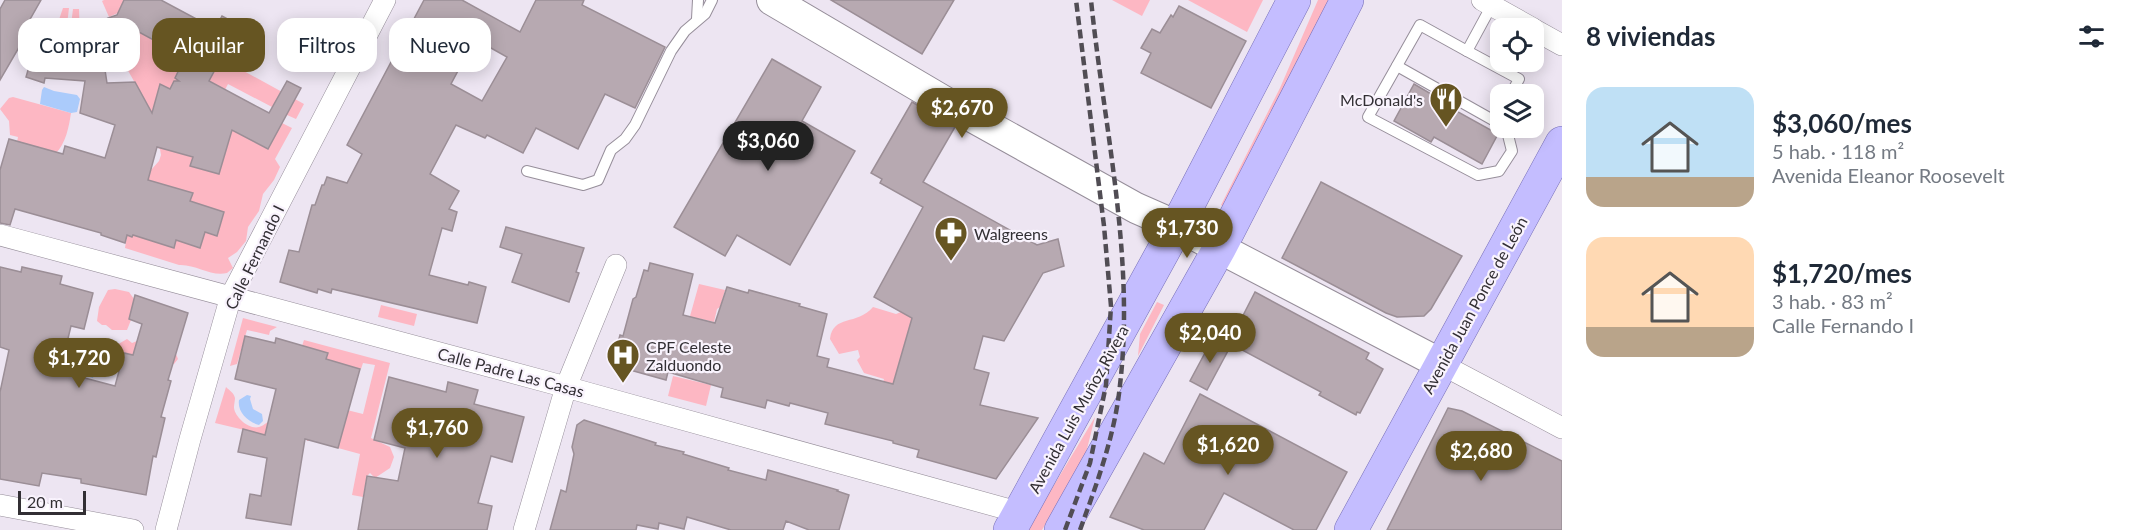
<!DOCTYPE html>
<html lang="es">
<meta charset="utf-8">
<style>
body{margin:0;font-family:Lato,sans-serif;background:#f6f6f7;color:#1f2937;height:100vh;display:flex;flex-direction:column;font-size:22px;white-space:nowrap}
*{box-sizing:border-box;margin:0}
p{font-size:20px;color:#747a83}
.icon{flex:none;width:33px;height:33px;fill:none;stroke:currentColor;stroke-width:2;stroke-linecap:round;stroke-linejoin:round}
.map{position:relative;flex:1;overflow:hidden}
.panel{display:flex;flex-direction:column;background:#fff;width:570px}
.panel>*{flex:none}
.hud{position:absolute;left:18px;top:18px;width:570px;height:54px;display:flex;gap:12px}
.controls{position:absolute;left:1490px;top:18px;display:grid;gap:12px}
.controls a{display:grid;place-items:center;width:54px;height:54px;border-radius:12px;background:#fff;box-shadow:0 3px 15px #0003;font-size:30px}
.scale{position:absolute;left:18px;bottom:15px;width:68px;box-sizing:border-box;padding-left:6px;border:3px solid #322f34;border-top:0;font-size:16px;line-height:21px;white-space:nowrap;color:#322f34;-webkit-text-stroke:4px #f9f3fd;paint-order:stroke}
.price{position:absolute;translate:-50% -51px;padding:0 14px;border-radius:21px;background:#652;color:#fff;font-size:20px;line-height:39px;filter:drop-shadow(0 2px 3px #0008)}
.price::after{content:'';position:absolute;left:50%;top:36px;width:18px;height:14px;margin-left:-9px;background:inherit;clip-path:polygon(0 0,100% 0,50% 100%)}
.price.on{background:#222;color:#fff}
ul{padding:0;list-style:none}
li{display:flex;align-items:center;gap:18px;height:150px;padding:0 24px}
li span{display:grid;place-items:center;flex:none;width:168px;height:120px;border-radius:18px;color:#555}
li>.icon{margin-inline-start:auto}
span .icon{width:72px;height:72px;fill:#fffc;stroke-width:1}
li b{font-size:26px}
h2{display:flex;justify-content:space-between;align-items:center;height:72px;padding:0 24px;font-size:26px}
.chip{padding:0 21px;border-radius:18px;background:#fff;box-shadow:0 3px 15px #0003;font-size:21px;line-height:54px}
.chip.on{background:#652;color:#fff}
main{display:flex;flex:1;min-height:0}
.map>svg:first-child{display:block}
.green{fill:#fdb7c3;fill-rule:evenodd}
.water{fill:#abcbfb}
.building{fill:#b7a9b1;stroke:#9b8e96;stroke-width:1.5;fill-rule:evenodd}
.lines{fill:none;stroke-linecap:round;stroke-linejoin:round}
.lane-casing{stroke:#968e9a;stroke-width:12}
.street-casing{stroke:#968e9a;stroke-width:22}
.secondary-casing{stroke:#968e9a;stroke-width:32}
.primary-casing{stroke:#776fb8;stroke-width:34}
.lane{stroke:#fff;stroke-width:10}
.street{stroke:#fff;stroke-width:21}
.secondary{stroke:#fff;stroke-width:30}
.primary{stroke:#c4bdff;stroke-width:33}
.rail{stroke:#514d54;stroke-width:4.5;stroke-dasharray:9 4.5;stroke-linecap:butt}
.labels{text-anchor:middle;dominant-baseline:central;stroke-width:4.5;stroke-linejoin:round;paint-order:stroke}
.poi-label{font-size:16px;fill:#322f34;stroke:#f9f3fd;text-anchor:start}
.street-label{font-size:16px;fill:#322f34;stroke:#f9f3fd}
</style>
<main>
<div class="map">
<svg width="1562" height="530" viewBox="0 0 1562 530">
<rect width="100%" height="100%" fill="#ede5f2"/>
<g class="green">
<path d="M104,0H124L119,11L120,12L109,17L102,1Z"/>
<path d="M1112,0H1150L1142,16Z"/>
<path d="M1188,0H1263L1247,32Z"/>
<path d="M1318,0H1330L1224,207L1221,205L1280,88Z"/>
<path d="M63,8H69L65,42L53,37Z"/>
<path d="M73,9H79L80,38L69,41Z"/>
<path d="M121,24L134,41L139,32L185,59L205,46L223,55L222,59L304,104L296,119L287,115L275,103L272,107L228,84L214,111L232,130L268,149L282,123L292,128L275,159L280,167L274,180L263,194L259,211L248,227L246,241L237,252L228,258L233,268L227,273C211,277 196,264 179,265L125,248L127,235L132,236L151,170L159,161L161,155L160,149L154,146L160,85L152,113L122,60L130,55L112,26Z"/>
<path d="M13,97L71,113C69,126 66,144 55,154L17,142L18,137L10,135L9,121L0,109L9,98Z"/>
<path d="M699,284L725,290L720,307L717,309L714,322L697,318L685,334Z"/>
<path d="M115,289L129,292L134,299L129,318L131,320L127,330H112L106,325H102L97,321L99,307L108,290Z"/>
<path d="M1157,302L1164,305L1138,356L1140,334Z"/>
<path d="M381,305L417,314L414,326L378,317Z"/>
<path d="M873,307L896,314L901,312L946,325L911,379L895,376L893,384L877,406L884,379L864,373L857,360L860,357L858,350L839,354L830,339C833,314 857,326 873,307Z"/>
<path d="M243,318L277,327L270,331L269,335L247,330L237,364L230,366Z"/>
<path d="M127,339L132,343L137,341L176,354L178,359L174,364L167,365L116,351L115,346Z"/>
<path d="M304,340L390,363L371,438L390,447L394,457L390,468L375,478L370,473L367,476L363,497L352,495L360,454L338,448L342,432L319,441H307V433L328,353L302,346ZM363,363L375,365L363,414L339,408L349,366L361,369Z"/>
<path d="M673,376L711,385L706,406L668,396Z"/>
<path d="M226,387C229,390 234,393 235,398C235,400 234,405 234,408C235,417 249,430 259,427C261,427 266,423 268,422L265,435L215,423Z"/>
<path d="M1095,417L1085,457L1042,530H1027Z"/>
</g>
<g class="water">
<path d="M44,87L54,91L77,95L80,99L77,112L71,113L40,104L42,90Z"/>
<path d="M88,345L102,349L93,378L80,374Z"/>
<path d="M247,395L251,396L250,399L253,409L262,414L263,421L259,425C248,422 237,412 239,400Z"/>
</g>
<g class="building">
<path d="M5,0H41L28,23L32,25L0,80V9Z"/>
<path d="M124,0H161L215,29L222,16L239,25L209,81L269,113L287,81L301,88L268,149L232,130L219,174L190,166L193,157L157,147L148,180L193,193L190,201L224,212L217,236L205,232L200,248L176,240L174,248L133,235L132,237L127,235L125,243L101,235V233L15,209L10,225L0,223V170L9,139L63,154L65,146L105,158L115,125L80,113L85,81L45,78L44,83L26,77L40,29L65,42L100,37L107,83L135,82L152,113L160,84L170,89L174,81H179L175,78L185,57L139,32L135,41L132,38L128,42L108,18L117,15Z"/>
<path d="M424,0H462L520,32L536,0H584L582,5L665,47L635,108L605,94L578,149L536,128L523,153L487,135L485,138L456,125L430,174L459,191L449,209L457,212L452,231L442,228L429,275L468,285L469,282L486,287L477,323L332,289L331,293L318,289L317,293L280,282L289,250L299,252L312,205H315L322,185H324L327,177L347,183L362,154L347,145ZM475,39L507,57L482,101L451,84Z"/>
<path d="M831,0H954L922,54Z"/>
<path d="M1179,6L1246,41L1211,108L1141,73L1151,53L1141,48L1152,29L1160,33L1171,15L1173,17Z"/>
<path d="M772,59L821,87L802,121L855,151L790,265L737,235L725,256L674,227Z"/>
<path d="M1414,84L1450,105L1449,107L1498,134L1482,164L1434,137L1431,142L1394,121Z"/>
<path d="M912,102L955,127L923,182L1037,245L1058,239L1064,266L1043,273L1004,341L983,336L974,369L989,373L980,405L1038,418L996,479L917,457L919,450L893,443V441L825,424L828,413L790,403L789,406L767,400L765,408L721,397L723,388L668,372L666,380L612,365L620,335L623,336L633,299L636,297L644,270L648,271L650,263L693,274L683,315L715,323L727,287L748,293L749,290L800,304L799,306L827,314L817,356L829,359L827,367L893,384L912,318L874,297L923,207L880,183L882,179L871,173Z"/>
<path d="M1321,182L1462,256L1431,309L1424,316L1397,317L1386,313L1282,258Z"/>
<path d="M506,227L584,248L576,272L579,273L569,302L512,282L522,254L500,247Z"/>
<path d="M0,267L21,272L22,267L62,276L60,284L93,293L84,329L71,326L62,363L79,366L77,376L115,386L124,353L133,355L142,324L129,319L135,295L188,313L168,380L171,381L161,417L165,418L156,457L153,456L146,495L81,483V479L42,473L39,486L0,479V392L9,350L0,347Z"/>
<path d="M1255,292L1369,353L1366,359L1383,369L1360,413L1357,412L1356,415L1319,395L1321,392L1229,343Z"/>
<path d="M245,336L275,343L276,338L328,353L326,359L360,369L338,448L305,439L291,525L246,518L250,494L261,496L267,458L238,452L243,429L265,435L276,389L235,379Z"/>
<path d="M1213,338L1230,347L1207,390L1190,381Z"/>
<path d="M389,377L446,392L448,382L478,390L474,404L524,417L512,462L491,456L478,503L492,506L487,530H358L367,476L398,481L405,448L374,440Z"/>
<path d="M1200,394L1347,472L1316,530H1294L1224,493L1204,530H1144L1110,517L1144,453L1164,464Z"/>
<path d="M1448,408L1462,411L1562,461V530H1387Z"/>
<path d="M584,420L656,443L655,445L684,452L683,454L729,468L728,470L766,480L768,470L838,490L837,491L849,495L839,530H809L786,521L783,530H731L687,517L684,529L659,523L658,529L637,525L636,530H550L561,490L566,492L574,454L572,447L577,425Z"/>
</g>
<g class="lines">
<g class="lane-casing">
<g id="lane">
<path d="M1493,3L1467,51L1519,79L1511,94"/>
<path d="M697,19L698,0"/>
<path d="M1467,51L1420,25L1368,117L1478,175L1499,171L1512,151L1507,131L1504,128"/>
<path d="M1397,66L1500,124"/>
<path d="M527,171L583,185L598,180L611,150L625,139L635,125L671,51L685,31L705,14L712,0"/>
</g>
</g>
<g class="street-casing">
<g id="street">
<path d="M1482,0L1532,28"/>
<path d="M1533,29L1562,45"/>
<path d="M0,235L566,387L1021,513"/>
<path d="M1441,364L1562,428"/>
<path d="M0,505L133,530"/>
<path d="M166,530L190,439L231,296L385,0"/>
<path d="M524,530L566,387L616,265"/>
</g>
</g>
<g class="secondary-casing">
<path id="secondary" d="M772,0L947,103L1136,208L1177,226L1441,364"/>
</g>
<g class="primary-casing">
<g id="primary">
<path d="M1010,530L1177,226L1294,0"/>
<path d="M1061,530L1219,249L1347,0"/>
<path d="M1351,530L1562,143"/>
</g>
</g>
<use href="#lane" class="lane"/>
<use href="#street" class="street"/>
<use href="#secondary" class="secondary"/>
<use href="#primary" class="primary"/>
<g class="rail">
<path d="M1065,530L1090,463L1106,385L1111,306L1104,226L1076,0"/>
<path d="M1080,530C1097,483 1115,435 1120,385C1135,257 1104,128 1091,0"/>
</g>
</g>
<defs>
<g id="restaurant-pin" transform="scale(1.725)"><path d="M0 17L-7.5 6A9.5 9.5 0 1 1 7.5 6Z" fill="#652" stroke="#f9f3fd"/><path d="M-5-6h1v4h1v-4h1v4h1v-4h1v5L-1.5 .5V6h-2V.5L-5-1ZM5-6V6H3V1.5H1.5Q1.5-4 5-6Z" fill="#fff"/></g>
<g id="pharmacy-pin" transform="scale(1.725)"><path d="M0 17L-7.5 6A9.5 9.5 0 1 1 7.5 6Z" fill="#652" stroke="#f9f3fd"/><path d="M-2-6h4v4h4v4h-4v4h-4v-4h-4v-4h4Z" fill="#fff"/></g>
<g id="hospital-pin" transform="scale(1.725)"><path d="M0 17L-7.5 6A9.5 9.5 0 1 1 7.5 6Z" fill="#652" stroke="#f9f3fd"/><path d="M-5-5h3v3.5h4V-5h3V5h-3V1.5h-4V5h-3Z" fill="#fff"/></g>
</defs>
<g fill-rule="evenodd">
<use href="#restaurant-pin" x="1446" y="99"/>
<use href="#pharmacy-pin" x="951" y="233"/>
<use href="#hospital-pin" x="623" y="355"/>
</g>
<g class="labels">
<g class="poi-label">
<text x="1423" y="99" text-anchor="end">McDonald's</text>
<text x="974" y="233">Walgreens</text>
<text x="646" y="346">CPF Celeste<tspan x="646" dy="18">Zalduondo</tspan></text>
</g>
<g class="street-label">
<text transform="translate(254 257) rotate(-64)">Calle Fernando I</text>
<text transform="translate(1474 305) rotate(-61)">Avenida Juan Ponce de León</text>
<text transform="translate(511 372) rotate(15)">Calle Padre Las Casas</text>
<text transform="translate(1078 409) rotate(-61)">Avenida Luis Muñoz Rivera</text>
</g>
</g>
</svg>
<div class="controls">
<a><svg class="icon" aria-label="locate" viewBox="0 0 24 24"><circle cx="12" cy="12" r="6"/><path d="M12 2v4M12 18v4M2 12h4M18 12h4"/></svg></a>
<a><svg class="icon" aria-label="layers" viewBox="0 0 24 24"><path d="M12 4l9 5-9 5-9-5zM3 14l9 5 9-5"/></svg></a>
</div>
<div class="scale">20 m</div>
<b class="price" style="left:962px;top:139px">$2,670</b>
<b class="price on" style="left:768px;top:172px">$3,060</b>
<b class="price" style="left:1187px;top:259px">$1,730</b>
<b class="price" style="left:1210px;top:364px">$2,040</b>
<b class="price" style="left:79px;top:389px">$1,720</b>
<b class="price" style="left:437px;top:459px">$1,760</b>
<b class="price" style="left:1228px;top:476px">$1,620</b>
<b class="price" style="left:1481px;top:482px">$2,680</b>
<div class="hud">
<a class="chip">Comprar</a>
<a class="chip on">Alquilar</a>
<a class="chip">Filtros</a>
<a class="chip">Nuevo</a>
</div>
</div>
<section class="panel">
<h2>8 viviendas<svg class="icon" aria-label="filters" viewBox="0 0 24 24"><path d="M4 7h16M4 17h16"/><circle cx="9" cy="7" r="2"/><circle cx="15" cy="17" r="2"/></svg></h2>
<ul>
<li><span style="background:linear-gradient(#bfe0f5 75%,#b9a48a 0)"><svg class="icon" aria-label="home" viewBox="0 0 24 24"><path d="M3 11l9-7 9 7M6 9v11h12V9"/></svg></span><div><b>$3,060/mes</b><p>5 hab. · 118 m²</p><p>Avenida Eleanor Roosevelt</p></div></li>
<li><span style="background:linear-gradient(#ffd9b3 75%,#b9a48a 0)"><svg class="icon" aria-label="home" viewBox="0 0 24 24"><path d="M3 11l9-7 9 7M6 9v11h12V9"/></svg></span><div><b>$1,720/mes</b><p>3 hab. · 83 m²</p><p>Calle Fernando I</p></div></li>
</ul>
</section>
</main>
